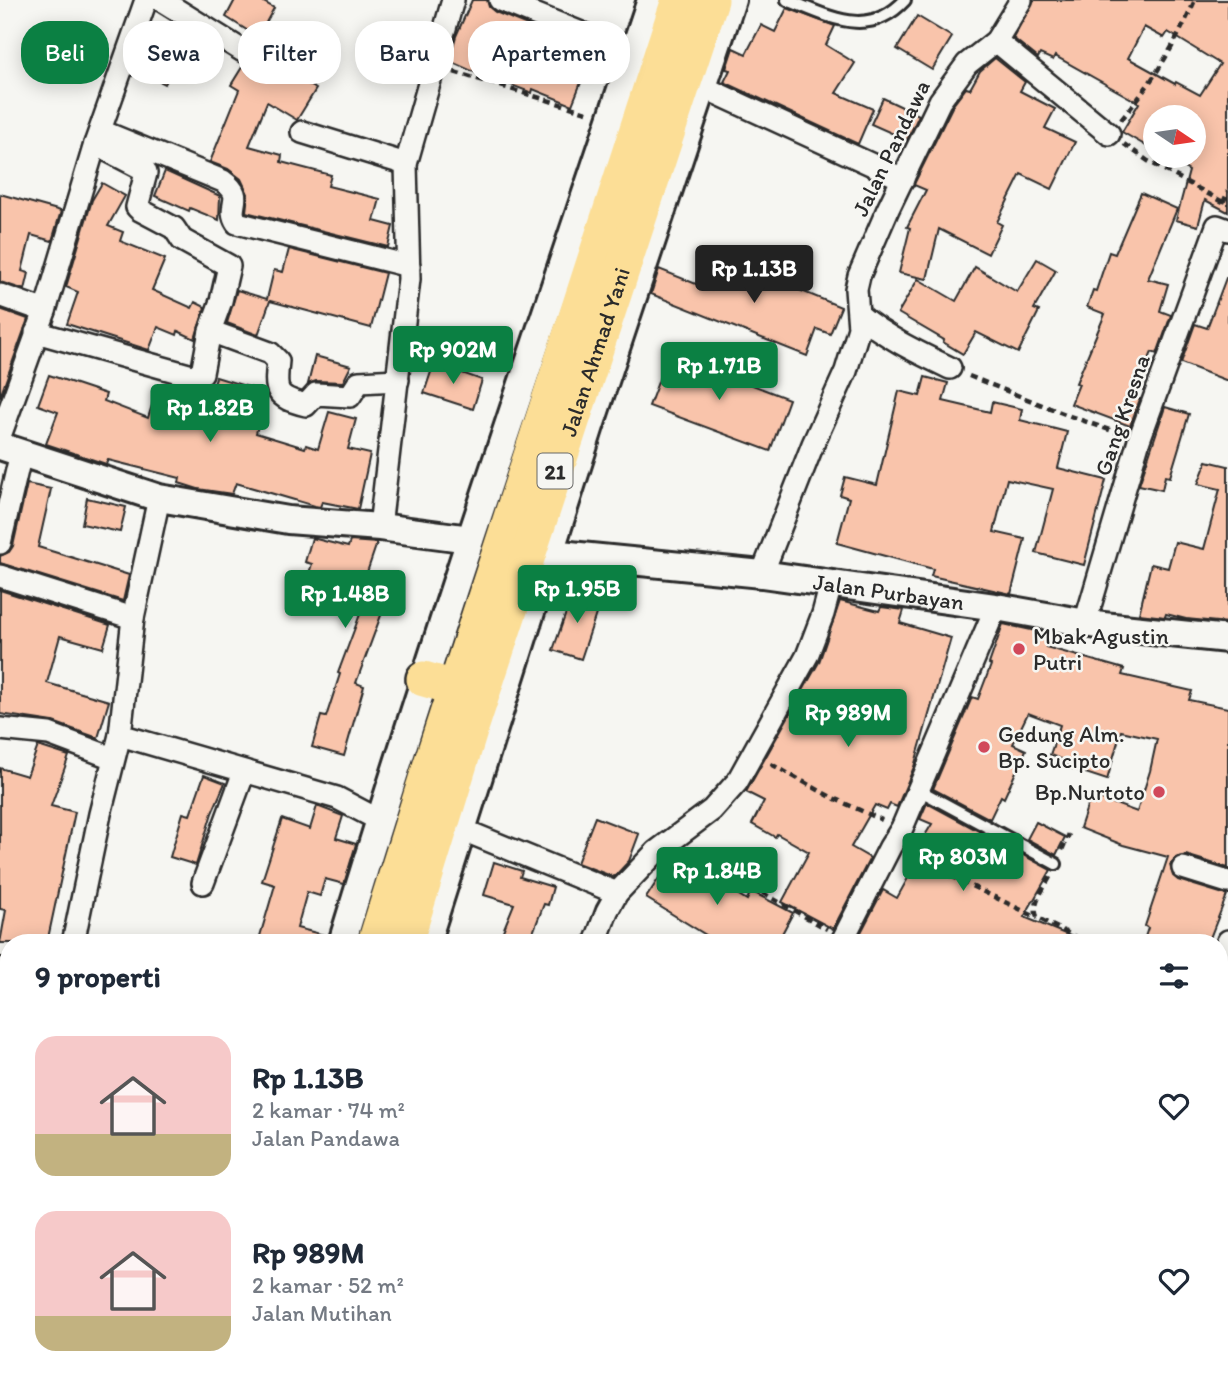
<!DOCTYPE html>
<html lang="id">
<meta charset="utf-8">
<style>
body{margin:0;font-family:Itim,sans-serif;background:#f2f2f3;color:#1f2937;height:100vh;display:flex;flex-direction:column;font-size:26px;white-space:nowrap}
*{box-sizing:border-box;margin:0}
p{font-size:23px;color:#747a83}
.icon{flex:none;width:38px;height:38px;fill:none;stroke:currentColor;stroke-width:2;stroke-linecap:round;stroke-linejoin:round}
.map{position:relative;flex:1;overflow:hidden}
.panel{position:absolute;left:0px;top:934px;width:1228px;height:450px;display:flex;flex-direction:column;background:#fff;border-radius:28px 28px 0 0;box-shadow:0 4px 18px #0003}
.panel>*{flex:none}
.top-card{position:absolute;left:21px;top:21px;width:700px;height:63px;display:flex;gap:14px}
.needle{width:46px;rotate:103deg}
.fabs{position:absolute;left:1143px;top:105px;display:grid;gap:14px}
.fabs a{display:grid;place-items:center;width:63px;height:63px;border-radius:50%;background:#fff;box-shadow:0 4px 18px #0003;font-size:35px}
.price{position:absolute;translate:-50% -60px;padding:0 16px;border-radius:7px;background:#0b8043;color:#fff;font-size:23px;line-height:46px;filter:drop-shadow(0 2px 4px #0008)}
.price::after{content:'';position:absolute;left:50%;top:42px;width:21px;height:16px;margin-left:-10px;background:inherit;clip-path:polygon(0 0,100% 0,50% 100%)}
.price.active{background:#222;color:#fff}
ul{padding:0;list-style:none}
li{display:flex;align-items:center;gap:21px;height:175px;padding:0 35px}
li span{display:grid;place-items:center;flex:none;width:196px;height:140px;border-radius:21px;color:#555}
li>.icon{margin-inline-start:auto}
span .icon{width:84px;height:84px;fill:#fffc;stroke-width:1}
li b{font-size:30px}
h2{display:flex;justify-content:space-between;align-items:center;height:84px;padding:0 35px;font-size:30px}
.tag{padding:0 24px;border-radius:28px;background:#fff;box-shadow:0 4px 18px #0003;font-size:24px;line-height:63px}
.tag.active{background:#0b8043;color:#fff}
.map>svg:first-child{display:block}
.building{fill:#f9c4ab;stroke:#2b2b2b;stroke-width:2;fill-rule:evenodd}
.lines{fill:none;stroke-linecap:round;stroke-linejoin:round}
.service-casing{stroke:#2b2b2b;stroke-width:16}
.minor-casing{stroke:#2b2b2b;stroke-width:26}
.tertiary-casing{stroke:#2b2b2b;stroke-width:32}
.trunk-casing{stroke:#2b2b2b;stroke-width:40}
.path{stroke:#2b2b2b;stroke-width:4.5;stroke-dasharray:7 5;stroke-linecap:butt}
.service{stroke:#f6f6f2;stroke-width:10}
.minor{stroke:#f6f6f2;stroke-width:21}
.tertiary{stroke:#f6f6f2;stroke-width:26}
.trunk{stroke:#fcde96;stroke-width:35}
.poi-dot{fill:#d1495b;stroke:#f6f6f2;stroke-width:2.5}
.labels{text-anchor:middle;dominant-baseline:central;stroke-width:5;stroke-linejoin:round;paint-order:stroke}
.shield{fill:#f6f6f2;stroke:#686867;stroke-width:2}
.shield-label{font-size:21px;font-weight:bold;fill:#2b2b2b}
.street-label{font-size:23px;fill:#2b2b2b;stroke:#f6f6f2}
.poi-label{font-size:23px;fill:#2b2b2b;stroke:#f6f6f2;text-anchor:start}
</style>
<div class="map">
<svg width="1228" height="1384" viewBox="0 0 1228 1384">
<rect width="100%" height="100%" fill="#f6f6f2"/>
<filter id="ink" filterUnits="userSpaceOnUse"><feTurbulence type="fractalNoise" baseFrequency=".0143" numOctaves="2"/><feDisplacementMap in="SourceGraphic" scale="14" xChannelSelector="R" yChannelSelector="G"/><feConvolveMatrix kernelMatrix="1 2 1 2 8 2 1 2 1" color-interpolation-filters="sRGB"/></filter>
<g filter="url(#ink)">
<g class="building">
<path d="M235,0H260L274,8L258,37L226,17Z"/>
<path d="M472,0H487L489,7L495,12L613,60L606,77L586,70L572,105L533,89L532,93L491,77L490,79L449,61L456,36Z"/>
<path d="M1034,0H1228V212L1205,200L1198,226L1176,220L1189,171L1164,156H1194V117H1155V151L1122,132L1139,103L1055,56L1053,60L1040,54L1038,58L1013,38ZM1144,27L1164,38L1168,32L1220,64L1200,95L1176,82L1175,84L1128,58Z"/>
<path d="M787,8L835,26L826,45L855,63L836,93L873,109L858,144L724,82L730,70L726,69L733,48L746,54L761,25L775,32Z"/>
<path d="M917,16L952,37L932,70L897,49Z"/>
<path d="M268,26L309,51L294,75L316,89L297,120L267,102L249,146L282,155L281,162L331,175L328,186L380,199L374,221L393,226L388,247L246,212L248,194L241,179L228,169L210,162L239,90L231,85L244,64L254,58L255,46Z"/>
<path d="M153,48L177,61L165,84L140,71Z"/>
<path d="M995,58L1025,82L1020,91L1055,109L1045,128L1075,142L1052,189L1021,174L997,222L1002,225L988,254L939,229L927,279L899,273L910,228L907,227L926,190L914,185L915,182L953,105L966,88L970,89L980,71Z"/>
<path d="M883,98L919,115L907,140L871,124Z"/>
<path d="M165,171L220,196L219,220L190,208L189,211L155,196Z"/>
<path d="M102,183L125,196L108,226L123,232L120,241L165,259L152,290L192,308L195,302L205,307L195,339L178,331L177,335L158,327L149,350L67,324L78,292L66,287L92,200Z"/>
<path d="M1141,193L1177,209L1148,279L1168,284L1160,311L1171,315L1157,354L1152,352L1133,397L1140,399L1130,426L1071,404L1079,384L1076,383L1105,314L1087,307L1093,290L1096,291L1109,252L1115,254Z"/>
<path d="M0,194L61,211L52,241L31,235L22,271L29,273L25,290L0,282Z"/>
<path d="M289,249L385,273L371,328L270,301L258,335L227,323L237,290L267,299L274,270L283,272Z"/>
<path d="M723,259L841,307L830,334L817,329L807,356L651,294L659,269L711,290Z"/>
<path d="M1037,259L1056,270L1034,309L1039,311L1018,353L976,332L963,354L943,342L944,340L898,313L918,279L956,301L975,267L1017,292Z"/>
<path d="M1226,278H1228V381L1181,363L1195,324L1207,328Z"/>
<path d="M0,309L28,319L0,397Z"/>
<path d="M669,353L789,399L770,451L649,406Z"/>
<path d="M315,356L351,366L343,382L316,381L308,384Z"/>
<path d="M434,363L482,380L473,409L424,393Z"/>
<path d="M49,375L106,394L104,401L148,418L153,402L203,420L216,377L265,392L267,396L256,433L305,448L306,445L318,449L329,412L356,419L348,449L370,454L358,509L322,502L320,507L315,506L236,483L232,494L198,489L179,483L180,478L108,460L106,464L46,444L58,412L38,405Z"/>
<path d="M925,377L948,383L943,401L990,412L992,402L1022,409L1020,420L1067,432L1058,468L1106,480L1084,565L1036,553L1053,489L1007,479L994,532L1025,539L1011,594L931,576L933,569L837,543L849,498L840,495L845,477L877,485L899,391L920,396Z"/>
<path d="M1165,407L1189,414L1170,477L1165,476L1162,490L1139,485Z"/>
<path d="M1207,461L1228,466V623L1186,619L1166,614L1165,617L1139,614L1151,564L1168,568L1175,542L1204,549L1220,489L1198,484Z"/>
<path d="M27,484L51,489L38,547L129,575L123,601L0,563V556L9,552L13,546Z"/>
<path d="M87,498L126,507L120,532L82,524Z"/>
<path d="M312,538L348,547L350,541L377,543L361,590L387,599L356,683L364,686L344,756L312,747L321,716L326,717L340,674L338,673L362,609L303,591L312,564L305,562Z"/>
<path d="M0,590L110,625L103,648L60,636L47,683L109,701L98,738L53,722L0,714Z"/>
<path d="M574,590L601,599L581,659L553,650Z"/>
<path d="M840,601L879,611L881,607L904,610L900,623L951,638L914,767L897,807L890,804L887,810L875,805L851,847L870,858L833,929L782,902L809,852L777,834L775,837L752,824L764,801L746,792L819,662Z"/>
<path d="M1003,624L1050,634L1046,647L1124,669L1122,675L1192,691L1189,700L1228,708V868L1186,855L1175,858L1170,865L1173,876L1178,880L1227,895L1208,943H1143L1148,928L1145,926L1168,857L1123,845L1080,828L1091,795L1137,812L1150,771L1157,739L1121,731L1107,780L1067,767L1069,762L1050,755L1060,725L1028,713L1013,744L1026,750L1004,798L1001,796L990,819L933,789L972,697L978,699L991,665L989,664Z"/>
<path d="M38,746L69,756L51,806L75,812L47,943H0L6,910L0,909V768L27,776Z"/>
<path d="M204,775L225,783L212,813L196,865L170,857L183,813L190,815Z"/>
<path d="M927,803L1051,870L1024,917L1087,943H867L858,938L883,890L897,898L923,851L917,848L932,824L920,819Z"/>
<path d="M317,806L343,816L336,838L356,844L344,884L325,879L320,896L307,892L297,928L328,936L327,943H258L275,885L262,881L282,819L310,829Z"/>
<path d="M595,817L639,834L629,861L614,877L577,863Z"/>
<path d="M1036,822L1065,837L1056,855L1027,839Z"/>
<path d="M674,855L747,900L751,891L793,913L777,943H719L646,898Z"/>
<path d="M494,862L522,871L520,877L553,887L548,905L544,904L529,943H498L514,904L484,895Z"/>
</g>
<g class="lines">
<g class="service-casing">
<g id="service">
<path d="M787,0C829,16 868,40 905,0"/>
<path d="M919,790L1056,864"/>
</g>
</g>
<g class="minor-casing">
<g id="minor">
<path d="M161,0L243,51"/>
<path d="M500,0L633,54"/>
<path d="M996,41L1109,134"/>
<path d="M703,87L903,179"/>
<path d="M101,131L223,181C247,198 225,205 237,223L409,266"/>
<path d="M302,132L406,164"/>
<path d="M95,144L145,170L146,173L137,207L140,210L174,228L182,240L229,266L221,301L210,331L270,353L278,361C275,391 274,397 306,405L316,394L350,396L359,382L398,380"/>
<path d="M0,295L45,311"/>
<path d="M859,315C887,338 917,352 950,368"/>
<path d="M36,332L196,377L202,373L210,331"/>
<path d="M0,436L45,311L95,144L146,0"/>
<path d="M380,527L409,279L406,164L453,0"/>
<path d="M0,543L21,453"/>
<path d="M762,574L813,444L846,371L859,328L856,289L859,276L888,209L940,101L967,64L996,41L1021,0"/>
<path d="M0,576L133,618"/>
<path d="M1085,623L1139,440L1217,226L1228,230"/>
<path d="M0,729L49,734L113,758"/>
<path d="M120,735L337,798L379,820"/>
<path d="M463,830L617,893"/>
<path d="M1183,868L1228,882"/>
<path d="M203,883L244,772"/>
<path d="M73,943L100,814L120,735L133,618L159,498"/>
<path d="M595,943L607,911L617,893L656,852L712,810L737,782L807,656L823,614L831,584"/>
<path d="M841,943L890,847L902,828L996,607"/>
<path d="M1220,967L1228,941"/>
<path d="M0,969L9,970"/>
<path d="M1220,1048L1228,1051"/>
<path d="M1220,1302L1228,1309"/>
<path d="M677,1376L680,1384"/>
<path d="M943,1384L945,1376"/>
</g>
</g>
<g class="tertiary-casing">
<g id="tertiary">
<path d="M0,446L159,498L288,520L380,527L470,539"/>
<path id="s1" d="M550,553L762,574L996,607L1103,626L1228,639"/>
<path d="M342,943C438,626 546,314 651,0"/>
<path d="M426,943L590,426L732,0"/>
<path d="M315,1376L317,1384"/>
<path d="M392,1376L393,1384"/>
</g>
</g>
<g class="trunk-casing">
<g id="trunk">
<path d="M424,679L455,688"/>
<path d="M375,943L427,776L679,0"/>
<path id="s2" d="M405,943L470,731L711,0"/>
<path d="M342,1376L344,1384"/>
<path d="M372,1376L373,1384"/>
</g>
</g>
<g class="path">
<path d="M454,72L590,113"/>
<path d="M1121,120C1152,83 1176,44 1195,0"/>
<path d="M1124,144L1148,161L1223,202"/>
<path d="M1223,203L1228,191"/>
<path d="M969,376L1070,416L1121,434"/>
<path d="M771,764L833,798L882,820"/>
<path d="M698,847L697,856L827,929"/>
<path d="M1062,850L1069,834"/>
<path d="M907,855L1038,918"/>
<path d="M1050,877C1044,889 1030,906 1038,918L1087,943"/>
<path d="M1220,1168L1228,1173"/>
</g>
<use href="#service" class="service"/>
<use href="#minor" class="minor"/>
<use href="#tertiary" class="tertiary"/>
<use href="#trunk" class="trunk"/>
</g>
</g>
<g class="poi-dot">
<circle cx="1019" cy="649" r="7"/>
<circle cx="984" cy="747" r="7"/>
<circle cx="1159" cy="792" r="7"/>
</g>
<g class="labels">
<rect class="shield" x="537.5" y="453.5" width="35" height="35" rx="5"/>
<g class="shield-label">
<text x="555" y="471">21</text>
</g>
<g class="street-label">
<text transform="translate(891 148) rotate(-64)">Jalan Pandawa</text>
<text stroke="none"><textPath href="#s2" startOffset="621">Jalan Ahmad Yani</textPath></text>
<text transform="translate(1122 415) rotate(-71)">Gang Kresna</text>
<text stroke="none"><textPath href="#s1" startOffset="341">Jalan Purbayan</textPath></text>
</g>
<g class="poi-label">
<text x="1033" y="636">Mbak Agustin<tspan x="1033" dy="26">Putri</tspan></text>
<text x="998" y="734">Gedung Alm.<tspan x="998" dy="26">Bp. Sucipto</tspan></text>
<text x="1145" y="792" text-anchor="end">Bp.Nurtoto</text>
</g>
</g>
</svg>
<div class="fabs">
<a><svg class="needle" viewBox="-14 -14 28 28"><path d="M0-13l5 13h-10z" fill="#e53935"/><path d="M0 13l5-13h-10z" fill="#747a83"/></svg></a>
</div>
<b class="price active" style="left:754px;top:305px">Rp 1.13B</b>
<b class="price" style="left:453px;top:386px">Rp 902M</b>
<b class="price" style="left:719px;top:402px">Rp 1.71B</b>
<b class="price" style="left:210px;top:444px">Rp 1.82B</b>
<b class="price" style="left:577px;top:625px">Rp 1.95B</b>
<b class="price" style="left:345px;top:630px">Rp 1.48B</b>
<b class="price" style="left:848px;top:749px">Rp 989M</b>
<b class="price" style="left:963px;top:893px">Rp 803M</b>
<b class="price" style="left:717px;top:907px">Rp 1.84B</b>
<div class="top-card">
<a class="tag active">Beli</a>
<a class="tag">Sewa</a>
<a class="tag">Filter</a>
<a class="tag">Baru</a>
<a class="tag">Apartemen</a>
</div>
<section class="panel">
<h2>9 properti<svg class="icon" aria-label="filters" viewBox="0 0 24 24"><path d="M4 7h16M4 17h16"/><circle cx="9" cy="7" r="2"/><circle cx="15" cy="17" r="2"/></svg></h2>
<ul>
<li><span style="background:linear-gradient(#f6c9c9 70%,#c2b280 0)"><svg class="icon" aria-label="home" viewBox="0 0 24 24"><path d="M3 11l9-7 9 7M6 9v11h12V9"/></svg></span><div><b>Rp 1.13B</b><p>2 kamar · 74 m²</p><p>Jalan Pandawa</p></div><svg class="icon" aria-label="heart" viewBox="0 0 24 24"><path d="M12 20l-8-8c-3-5 5-10 8-4 3-6 11-1 8 4z"/></svg></li>
<li><span style="background:linear-gradient(#f6c9c9 75%,#c2b280 0)"><svg class="icon" aria-label="home" viewBox="0 0 24 24"><path d="M3 11l9-7 9 7M6 9v11h12V9"/></svg></span><div><b>Rp 989M</b><p>2 kamar · 52 m²</p><p>Jalan Mutihan</p></div><svg class="icon" aria-label="heart" viewBox="0 0 24 24"><path d="M12 20l-8-8c-3-5 5-10 8-4 3-6 11-1 8 4z"/></svg></li>
</ul>
</section>
</div>
